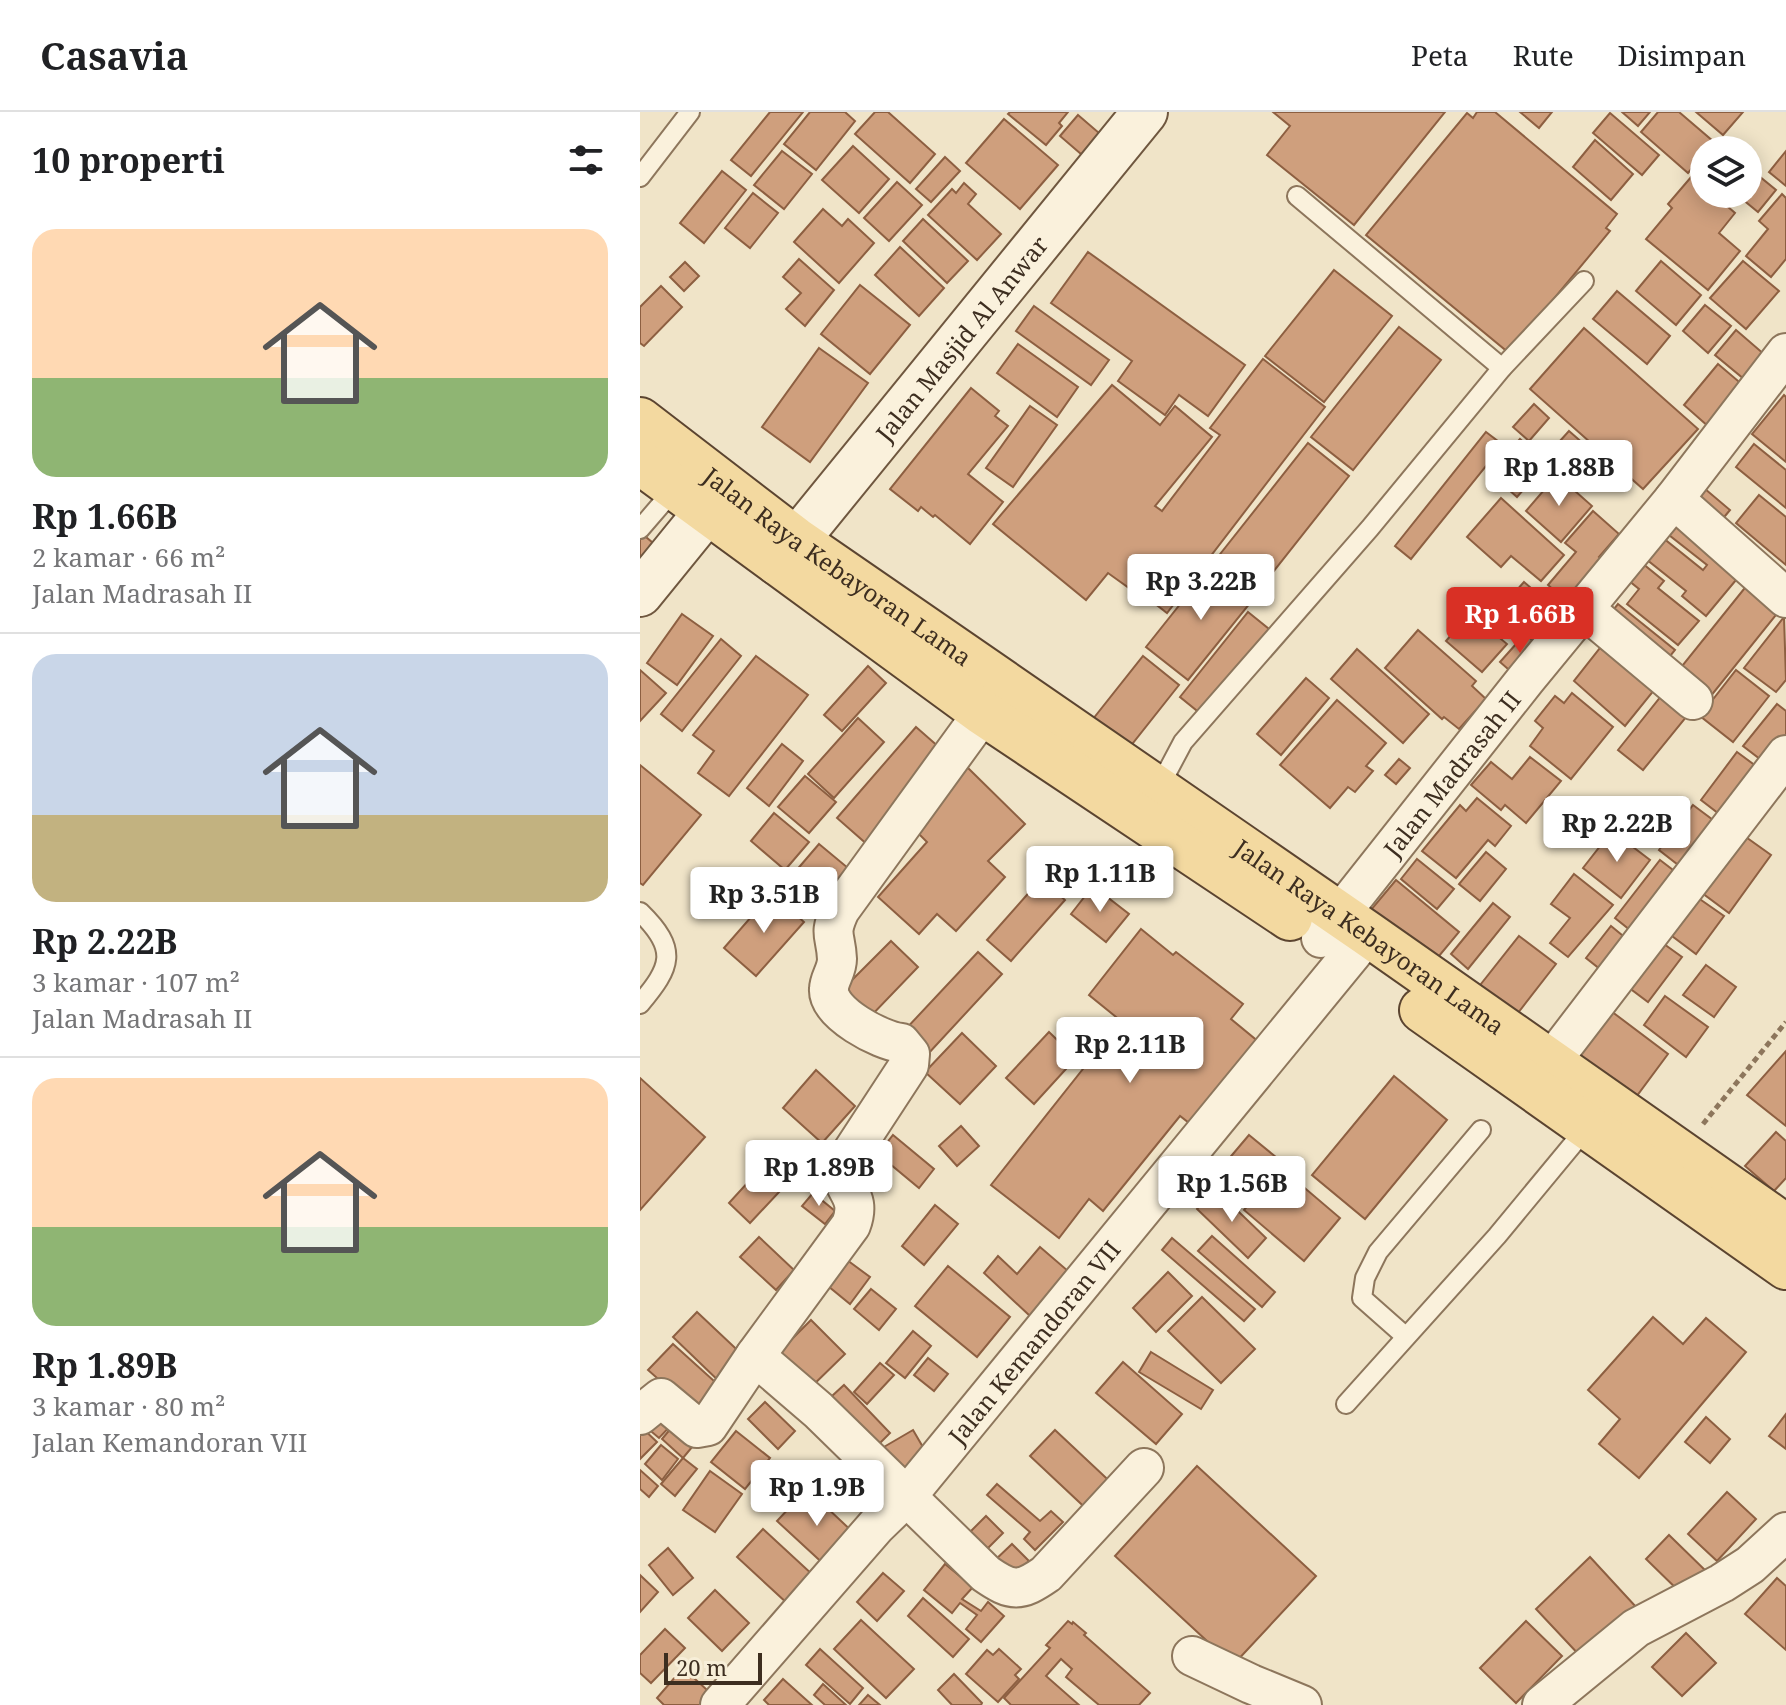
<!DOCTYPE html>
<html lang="id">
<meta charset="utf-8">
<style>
body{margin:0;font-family:"Noto Serif",serif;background:#f2f2f2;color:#202124;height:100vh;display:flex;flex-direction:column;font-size:30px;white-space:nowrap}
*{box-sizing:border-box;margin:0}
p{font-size:26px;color:#757577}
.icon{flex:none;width:44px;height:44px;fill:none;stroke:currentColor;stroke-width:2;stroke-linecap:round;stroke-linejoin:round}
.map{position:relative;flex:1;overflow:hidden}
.panel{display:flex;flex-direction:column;background:#fff;width:640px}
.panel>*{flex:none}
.buttons{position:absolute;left:1050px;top:24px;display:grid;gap:16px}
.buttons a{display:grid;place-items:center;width:72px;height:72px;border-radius:50%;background:#fff;box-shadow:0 4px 20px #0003;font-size:40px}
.scale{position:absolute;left:24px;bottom:20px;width:98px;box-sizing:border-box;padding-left:8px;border:4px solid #3d2e20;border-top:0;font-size:22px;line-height:28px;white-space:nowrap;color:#3d2e20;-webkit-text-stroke:6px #f7eed8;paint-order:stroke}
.price{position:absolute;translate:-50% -68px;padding:0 18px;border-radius:8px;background:#fff;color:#222;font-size:26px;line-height:52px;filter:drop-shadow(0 2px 4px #0008)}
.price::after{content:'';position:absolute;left:50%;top:48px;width:24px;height:18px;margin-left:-12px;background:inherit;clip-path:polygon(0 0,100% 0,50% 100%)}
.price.active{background:#d93025;color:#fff}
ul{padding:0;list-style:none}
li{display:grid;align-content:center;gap:16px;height:424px;padding:0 32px}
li+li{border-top:2px solid #e0e0e0}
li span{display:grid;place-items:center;height:248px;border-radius:24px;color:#555}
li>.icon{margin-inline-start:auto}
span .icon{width:144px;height:144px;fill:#fffc;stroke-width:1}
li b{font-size:34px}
h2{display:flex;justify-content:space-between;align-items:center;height:96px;padding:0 32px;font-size:34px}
header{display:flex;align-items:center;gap:48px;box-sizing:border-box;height:112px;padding:0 40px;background:#fff;border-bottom:2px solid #e0e0e0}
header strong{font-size:38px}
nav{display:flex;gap:44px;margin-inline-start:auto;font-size:28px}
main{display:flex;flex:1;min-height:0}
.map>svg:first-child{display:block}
.building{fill:#cf9f7d;stroke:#8d5f41;stroke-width:2}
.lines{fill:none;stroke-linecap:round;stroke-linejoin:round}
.lane-casing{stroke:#8d765c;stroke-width:22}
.street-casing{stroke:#8d765c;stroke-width:42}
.secondary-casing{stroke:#6f573f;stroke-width:48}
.primary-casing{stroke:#5b4430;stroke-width:48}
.path{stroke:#8d765c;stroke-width:5;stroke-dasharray:6 4;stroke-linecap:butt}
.lane{stroke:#faf1dc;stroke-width:18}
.street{stroke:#faf1dc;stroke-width:38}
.secondary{stroke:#faf1dc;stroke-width:44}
.primary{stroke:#f3d9a0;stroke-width:44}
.labels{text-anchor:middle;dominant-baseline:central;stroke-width:6;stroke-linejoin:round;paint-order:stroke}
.street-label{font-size:24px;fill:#3d2e20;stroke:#f7eed8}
</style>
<header>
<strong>Casavia</strong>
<nav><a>Peta</a><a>Rute</a><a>Disimpan</a></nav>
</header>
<main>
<section class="panel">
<h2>10 properti<svg class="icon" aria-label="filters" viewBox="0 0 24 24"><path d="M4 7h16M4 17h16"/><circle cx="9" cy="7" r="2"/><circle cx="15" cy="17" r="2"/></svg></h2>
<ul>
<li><span style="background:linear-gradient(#ffd9b3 60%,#8fb573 0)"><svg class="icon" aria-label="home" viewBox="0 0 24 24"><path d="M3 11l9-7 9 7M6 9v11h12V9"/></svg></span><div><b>Rp 1.66B</b><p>2 kamar · 66 m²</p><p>Jalan Madrasah II</p></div></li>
<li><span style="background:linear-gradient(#c9d6e8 65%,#c2b280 0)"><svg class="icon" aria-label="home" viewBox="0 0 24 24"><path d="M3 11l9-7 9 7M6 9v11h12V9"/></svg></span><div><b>Rp 2.22B</b><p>3 kamar · 107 m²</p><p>Jalan Madrasah II</p></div></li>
<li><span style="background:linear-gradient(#ffd9b3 60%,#8fb573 0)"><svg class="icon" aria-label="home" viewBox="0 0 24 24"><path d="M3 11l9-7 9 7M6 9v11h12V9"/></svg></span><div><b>Rp 1.89B</b><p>3 kamar · 80 m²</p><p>Jalan Kemandoran VII</p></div></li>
</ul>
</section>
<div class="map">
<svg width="1146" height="1593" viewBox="0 0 1146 1593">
<rect width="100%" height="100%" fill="#f0e4c8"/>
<g class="building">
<path d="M130,0H163L111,64L91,48Z"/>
<path d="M170,0H205L215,9L176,58L144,32Z"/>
<path d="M235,0H248L295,42L270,71L215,22Z"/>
<path d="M370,0H428L419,11L422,14L406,33L368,2Z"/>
<path d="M633,0H805L714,113L627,43L650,14Z"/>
<path d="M837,0H855L977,102L966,116L970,119L869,241L726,123L827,1L833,6Z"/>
<path d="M880,0H912L899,16Z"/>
<path d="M982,0H1010L998,14Z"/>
<path d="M1018,0H1039L1074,30L1068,38H1064V42L1048,61L1001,20Z"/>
<path d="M1056,0H1103L1083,23Z"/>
<path d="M970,1L1019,43L1002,63L953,21Z"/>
<path d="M438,3L466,27L448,48L420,24Z"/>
<path d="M364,7L418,53L380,97L326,51Z"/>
<path d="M955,28L993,62L971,88L933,55Z"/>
<path d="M213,34L249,67L219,101L182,68Z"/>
<path d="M142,39L172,62L144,97L114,73Z"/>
<path d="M1146,39V74L1129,60Z"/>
<path d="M305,45L320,59L291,90L276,77Z"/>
<path d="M1108,55L1136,78L1118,100L1096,82H1108Z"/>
<path d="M82,59L106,78L64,131L40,111Z"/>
<path d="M1052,64L1064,74V82H1073L1095,101L1079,121L1100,139L1068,178L1006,127L1032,96L1028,92Z"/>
<path d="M257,70L282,93L249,129L224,106Z"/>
<path d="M324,71L336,82L328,92L361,122L337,148L288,103L312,77L316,81Z"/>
<path d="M113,81L138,101L110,136L85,116Z"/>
<path d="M1142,82L1146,86V147L1131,165L1106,144L1128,117L1119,109Z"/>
<path d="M183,97L202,114L208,107L234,131L199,171L154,130Z"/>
<path d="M283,107L328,149L307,171L263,129Z"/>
<path d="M260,135L304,176L279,204L235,163Z"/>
<path d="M448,140L605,253L568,304L539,283L525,303L478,269L492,249L411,191Z"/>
<path d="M159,147L194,178L165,214L146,197L161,181L143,165Z"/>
<path d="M1021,149L1061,183L1036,213L996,179Z"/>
<path d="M1103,149L1139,179L1106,217L1070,186Z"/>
<path d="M45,150L59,164L44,179L30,165Z"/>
<path d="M694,158L752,204L684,290L625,244Z"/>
<path d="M220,173L270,213L230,262L181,222Z"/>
<path d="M21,174L42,195L4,234L0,231V195Z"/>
<path d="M977,179L1030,224L1007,252L953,207Z"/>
<path d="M1065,193L1091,214L1068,241L1043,219Z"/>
<path d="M394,194L469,248L451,273L376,219Z"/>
<path d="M759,215L801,248L713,358L671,325Z"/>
<path d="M944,216L1058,317L1003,377L890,277Z"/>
<path d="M1096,218L1125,243L1104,267L1075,243Z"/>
<path d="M378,232L438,275L417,305L357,261Z"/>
<path d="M179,236L228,271L170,350L122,315Z"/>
<path d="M623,247L685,295L527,501L491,473L489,476L468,461L446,488L353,412L472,273L520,313L535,294L572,325L515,394L522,399L580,323L570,316Z"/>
<path d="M1078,252L1104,274L1069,315L1044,293Z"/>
<path d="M331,276L359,299L355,304L368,314L328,362L363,390L330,432L295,403L293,405L281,395L278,399L250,377Z"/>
<path d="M1144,283L1146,285V350L1112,322Z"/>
<path d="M894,292L909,306L889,329L873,315Z"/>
<path d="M390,294L417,313L373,375L346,356Z"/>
<path d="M929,319L969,354L950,375L910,340Z"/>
<path d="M846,320L863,333L771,447L755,434Z"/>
<path d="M880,327L907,351L877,385L850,361Z"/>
<path d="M668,331L709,364L618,479L577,446Z"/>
<path d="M1114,332L1146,358V396L1096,355Z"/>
<path d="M917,363L952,394L921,430L886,399Z"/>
<path d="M1058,371L1090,398L1075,416L1043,390Z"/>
<path d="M1119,383L1146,405V453L1096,411Z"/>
<path d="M861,386L924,443L901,469L871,444L861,455L827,425Z"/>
<path d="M953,399L979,422L959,445L966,451L930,492L908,473L936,440L925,431Z"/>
<path d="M1043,406L1101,462L1066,504L1042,484L1046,479L1006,447L1023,426L1063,458L1067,453L1029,423Z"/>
<path d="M0,420L13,431L0,447Z"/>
<path d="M997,447L1024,469L1018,476L1059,509L1038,533L987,492L999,477L983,464Z"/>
<path d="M573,451L615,485L548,568L506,535Z"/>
<path d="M884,470L905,488L881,516L860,497Z"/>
<path d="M1108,472L1140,498L1066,590L1034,564Z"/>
<path d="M978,492L1035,538L1022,554L965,508Z"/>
<path d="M608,500L629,517L561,602L540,585Z"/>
<path d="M830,501L867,532L842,560L806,529Z"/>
<path d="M42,502L73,524L37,573L7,551Z"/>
<path d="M1144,505L1146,568L1136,580L1104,556Z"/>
<path d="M778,518L836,569L832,574L846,587L819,617L804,605L802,607L745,556Z"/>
<path d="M885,522L901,535L876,564L860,550Z"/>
<path d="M81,527L101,544L42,619L21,602Z"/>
<path d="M960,536L1015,577L985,614L934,569Z"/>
<path d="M717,537L789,602L763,631L691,567Z"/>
<path d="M116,544L168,583L89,684L58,661L74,639L53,623Z"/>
<path d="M503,544L539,573L485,641L449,612Z"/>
<path d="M228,554L246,571L202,619L184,603Z"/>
<path d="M0,558L26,581L0,609Z"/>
<path d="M1096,558L1129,584L1093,630L1060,604Z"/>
<path d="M666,566L689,586L641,643L617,622Z"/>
<path d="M932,581L973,615L931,667L890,634L903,616L895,609L915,584L924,591Z"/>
<path d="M1022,583L1047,604L1003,658L978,638Z"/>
<path d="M697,588L746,631L726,654L733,659L715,680L708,675L690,696L640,653Z"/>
<path d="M1137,592L1146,599V631L1129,654L1103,634Z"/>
<path d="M218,606L244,630L194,686L168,662Z"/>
<path d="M276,615L308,643L229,734L197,706Z"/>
<path d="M142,632L163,649L129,694L107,676Z"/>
<path d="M1097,640L1124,660L1087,708L1061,688Z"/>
<path d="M890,645L921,669L886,711L865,693L861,698L831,673L851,650L872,667Z"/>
<path d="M759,647L770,656L756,672L745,663Z"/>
<path d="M0,653L61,703L3,773L0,771Z"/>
<path d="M326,654L385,712L348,749L365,765L316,819L297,802L279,822L238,785L287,730L269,712Z"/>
<path d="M165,664L196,690L169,721L138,695Z"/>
<path d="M837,686L871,714L855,734L848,728L816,766L782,739L820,693L826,699Z"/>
<path d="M1053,693L1081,714L1046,759L1019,738Z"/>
<path d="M134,701L169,730L145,758L111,729Z"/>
<path d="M1096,718L1131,743L1089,801L1054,775Z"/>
<path d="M972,719L1010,748L981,786L943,756Z"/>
<path d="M179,732L208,756L184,784L155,760Z"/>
<path d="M846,740L866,757L840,789L819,772Z"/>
<path d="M777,747L814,777L797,797L761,767Z"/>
<path d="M1020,748L1046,768L1000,826L975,806Z"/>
<path d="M934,762L973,793L928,845L910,831L930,806L911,792Z"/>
<path d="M401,767L425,788L371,849L347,828Z"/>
<path d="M756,768L819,820L794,850L730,799Z"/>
<path d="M453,774L489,802L466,830L431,802Z"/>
<path d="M132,781L164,810L116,864L84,836Z"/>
<path d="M1051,781L1084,804L1056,842L1024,818Z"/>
<path d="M853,791L870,805L828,857L811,842Z"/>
<path d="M971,814L994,833L970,865L946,846Z"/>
<path d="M501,817L533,843L536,840L603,892L591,907L620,931L553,1014L540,1004L463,1099L449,1087L419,1126L351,1073L481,909L449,883Z"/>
<path d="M879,824L916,852L874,906L837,877Z"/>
<path d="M1017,827L1042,845L1008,890L984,872Z"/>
<path d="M251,829L278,855L228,907L200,880Z"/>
<path d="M338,840L362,862L287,943L263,920Z"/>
<path d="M1066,853L1096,875L1074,905L1043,883Z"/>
<path d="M1025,884L1068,915L1046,945L1004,913Z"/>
<path d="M967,896L1028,942L996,985L934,940Z"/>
<path d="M409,920L436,946L394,992L366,966Z"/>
<path d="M322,921L356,954L320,992L285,960Z"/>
<path d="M1146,939V1014L1107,983Z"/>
<path d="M176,958L215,994L182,1031L143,996Z"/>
<path d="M754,964L807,1008L725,1107L672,1063Z"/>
<path d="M0,966L65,1025L0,1098Z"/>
<path d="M321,1014L339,1034L317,1054L299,1034Z"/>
<path d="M1136,1020L1146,1029V1066L1134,1079L1105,1054Z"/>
<path d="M253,1023L294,1057L279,1076L238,1042Z"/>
<path d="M609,1023L637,1046L603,1086L576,1062Z"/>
<path d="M132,1044L154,1064L110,1111L89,1091Z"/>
<path d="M640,1055L700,1106L664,1149L604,1098Z"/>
<path d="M575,1077L626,1126L608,1146L557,1097Z"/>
<path d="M173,1081L195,1099L185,1112L162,1094Z"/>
<path d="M295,1093L318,1112L284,1153L262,1134Z"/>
<path d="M572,1124L635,1180L622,1195L558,1139Z"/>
<path d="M119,1125L154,1158L136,1178L100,1145Z"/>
<path d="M532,1126L615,1197L604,1209L522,1138Z"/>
<path d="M400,1135L428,1159L390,1204L344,1161L358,1144L377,1162Z"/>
<path d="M207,1148L230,1165L210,1192L188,1174Z"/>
<path d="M308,1154L370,1205L337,1245L275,1194Z"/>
<path d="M528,1160L552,1184L516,1220L493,1196Z"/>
<path d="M231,1177L256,1197L239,1218L214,1197Z"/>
<path d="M562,1185L615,1237L581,1271L528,1219Z"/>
<path d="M57,1200L109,1249L85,1275L33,1225Z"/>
<path d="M1013,1205L1043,1232L1066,1206L1106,1240L999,1366L959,1332L980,1307L948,1278Z"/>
<path d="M171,1208L205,1242L165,1281L132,1247Z"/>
<path d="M273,1219L291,1234L265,1266L246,1251Z"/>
<path d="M33,1232L84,1278L60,1304L8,1258Z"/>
<path d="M511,1240L573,1278L561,1297L499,1260Z"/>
<path d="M288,1246L308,1262L294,1279L274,1263Z"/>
<path d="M483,1250L542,1302L516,1332L456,1281Z"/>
<path d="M240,1251L254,1263L227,1292L214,1280Z"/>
<path d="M204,1273L250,1321L227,1344L180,1295Z"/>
<path d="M125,1290L155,1319L138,1337L108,1307Z"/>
<path d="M1146,1302V1337L1129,1324Z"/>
<path d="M1066,1305L1090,1327L1070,1351L1045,1330Z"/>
<path d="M36,1308L19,1326L0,1310Z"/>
<path d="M37,1309L57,1329L43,1346L22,1327Z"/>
<path d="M0,1314L17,1330L0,1347Z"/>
<path d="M273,1318L291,1349L255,1370L237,1339Z"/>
<path d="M415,1318L479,1378L454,1404L390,1344Z"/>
<path d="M96,1319L130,1346L105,1377L71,1350Z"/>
<path d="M21,1333L38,1347L22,1368L5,1352Z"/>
<path d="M43,1346L57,1357L35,1384L21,1372Z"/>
<path d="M557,1354L676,1464L593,1553L475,1444Z"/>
<path d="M0,1358L18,1374L9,1385L0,1377Z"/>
<path d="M70,1359L102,1382L75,1420L43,1398Z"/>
<path d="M357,1372L400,1409L411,1399L423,1410L395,1438L384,1427L390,1420L347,1383Z"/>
<path d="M167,1377L217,1424L188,1456L137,1409Z"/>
<path d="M1087,1380L1116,1407L1077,1449L1048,1422Z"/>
<path d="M346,1404L363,1421L342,1442L325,1425Z"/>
<path d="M123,1417L174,1464L148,1492L97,1445Z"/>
<path d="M1029,1423L1068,1461L1045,1485L1006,1447Z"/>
<path d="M372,1432L389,1449L370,1467L353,1450Z"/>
<path d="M28,1436L53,1466L33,1483L9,1453Z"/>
<path d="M950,1445L997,1496L943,1547L896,1497Z"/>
<path d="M305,1452L333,1475L322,1487L341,1499L348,1490L364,1504L341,1530L326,1517L337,1503L320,1491L312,1501L284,1478Z"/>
<path d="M243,1461L264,1479L237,1509L217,1490Z"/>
<path d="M0,1463L18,1480L0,1500Z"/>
<path d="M1137,1466L1146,1474V1538L1105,1502Z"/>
<path d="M75,1478L109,1511L82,1539L48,1506Z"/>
<path d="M283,1486L329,1527L313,1545L268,1504Z"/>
<path d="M221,1508L274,1557L246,1586L194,1537Z"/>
<path d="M428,1509L432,1512L433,1510L446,1521L444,1523L510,1581L499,1593H459L426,1565L432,1557L421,1547L406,1564L439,1593H371L364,1586L410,1536L406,1533Z"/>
<path d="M886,1509L922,1544L876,1591L840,1556Z"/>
<path d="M25,1517L45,1536L11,1571L0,1561V1543Z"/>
<path d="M1046,1521L1076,1551L1042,1584L1012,1555Z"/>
<path d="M180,1537L223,1576L210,1592L166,1553Z"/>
<path d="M359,1537L381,1557L375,1563L379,1567L358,1590L326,1562L347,1538L353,1543Z"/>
<path d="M43,1556L78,1588L73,1593H24L17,1586Z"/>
<path d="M314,1562L342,1591L341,1593H312L298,1578Z"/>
<path d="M143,1567L172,1593H129L124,1588Z"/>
<path d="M183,1572L206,1593H185L174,1583Z"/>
<path d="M228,1583L240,1593H219Z"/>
</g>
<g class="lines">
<g class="lane-casing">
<g id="lane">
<path d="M0,65L50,0"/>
<path d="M657,84L862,256"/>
<path d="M0,417L37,374"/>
<path d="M517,679L543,630L730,416L862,256L944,169"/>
<path d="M0,800C39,838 31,855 0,892"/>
<path d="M765,1224L722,1186L725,1166L738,1140L841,1018"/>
<path d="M706,1292L857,1124L948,1014"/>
</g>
</g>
<g class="street-casing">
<g id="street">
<path d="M1034,387L1146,486"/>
<path d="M943,496L1053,588"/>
<path id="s1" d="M681,826L886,567L1034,387L1146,241"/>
<path d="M910,951L1146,643"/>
<path d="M115,1244L211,1113C223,1081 199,1079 203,1054L269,953L270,942L261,931C241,929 187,901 189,877C189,867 197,859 197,847C196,822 188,824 200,798L343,601"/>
<path d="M0,1303L21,1286L57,1316L68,1314L115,1244L178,1298L346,1462C372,1480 380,1480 406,1462L504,1356"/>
<path d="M552,1544L611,1572L662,1593"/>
<path id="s2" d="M80,1593L236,1414L267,1384L728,822"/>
<path d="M902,1593L996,1516L1082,1471L1110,1453L1146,1420"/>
</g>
</g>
<g class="secondary-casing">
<g id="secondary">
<path id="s3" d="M138,451L505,0"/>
<path d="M0,482L86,376"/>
</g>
</g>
<g class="primary-casing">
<g id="primary">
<path id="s4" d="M0,308L155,427L728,822L1146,1115"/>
<path d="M0,350L343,601L650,806"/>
<path d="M782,898L1146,1155"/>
</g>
</g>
<path class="path" d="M1063,1012L1146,910"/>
<use href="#lane" class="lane"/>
<use href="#street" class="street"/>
<use href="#secondary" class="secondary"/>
<use href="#primary" class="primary"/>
</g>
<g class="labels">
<g class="street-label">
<text stroke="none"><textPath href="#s3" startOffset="290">Jalan Masjid Al Anwar</textPath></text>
<text stroke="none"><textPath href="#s4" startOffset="246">Jalan Raya Kebayoran Lama</textPath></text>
<text stroke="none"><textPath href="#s1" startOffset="210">Jalan Madrasah II</textPath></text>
<text stroke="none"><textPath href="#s4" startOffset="894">Jalan Raya Kebayoran Lama</textPath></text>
<text stroke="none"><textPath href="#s2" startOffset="480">Jalan Kemandoran VII</textPath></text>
</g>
</g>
</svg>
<div class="buttons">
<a><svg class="icon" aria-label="layers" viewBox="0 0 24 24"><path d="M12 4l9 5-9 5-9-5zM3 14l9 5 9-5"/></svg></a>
</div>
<div class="scale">20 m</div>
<b class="price" style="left:919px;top:396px">Rp 1.88B</b>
<b class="price" style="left:561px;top:510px">Rp 3.22B</b>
<b class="price active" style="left:880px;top:543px">Rp 1.66B</b>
<b class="price" style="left:977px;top:752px">Rp 2.22B</b>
<b class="price" style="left:460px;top:802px">Rp 1.11B</b>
<b class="price" style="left:124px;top:823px">Rp 3.51B</b>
<b class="price" style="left:490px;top:973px">Rp 2.11B</b>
<b class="price" style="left:179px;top:1096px">Rp 1.89B</b>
<b class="price" style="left:592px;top:1112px">Rp 1.56B</b>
<b class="price" style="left:177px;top:1416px">Rp 1.9B</b>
</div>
</main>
